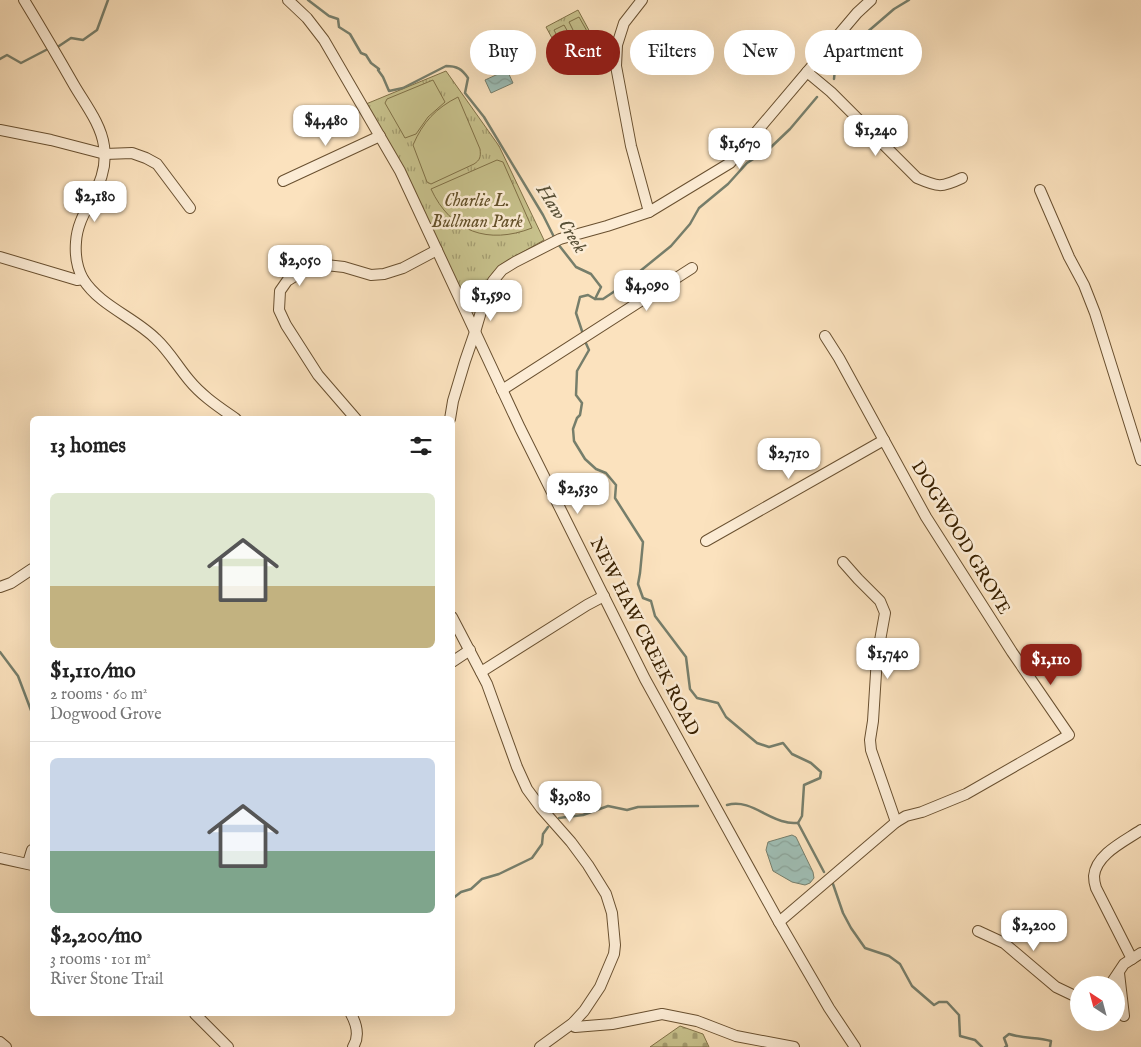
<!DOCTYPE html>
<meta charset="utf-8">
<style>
body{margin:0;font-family:"IM FELL English",serif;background:#f2f2f2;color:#222;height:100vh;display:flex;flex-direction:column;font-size:19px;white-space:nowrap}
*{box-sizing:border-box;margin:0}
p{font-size:16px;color:#767676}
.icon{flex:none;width:28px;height:28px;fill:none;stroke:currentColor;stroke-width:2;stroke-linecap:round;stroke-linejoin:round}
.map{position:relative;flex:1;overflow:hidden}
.panel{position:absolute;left:30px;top:416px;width:425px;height:600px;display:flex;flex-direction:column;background:#fff;border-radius:8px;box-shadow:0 5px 20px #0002}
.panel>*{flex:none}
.hud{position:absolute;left:470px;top:30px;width:475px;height:45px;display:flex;gap:10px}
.needle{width:32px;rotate:324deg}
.fabs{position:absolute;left:1070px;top:976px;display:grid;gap:10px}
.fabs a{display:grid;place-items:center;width:55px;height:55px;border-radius:50%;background:#fff;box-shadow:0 5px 20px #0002;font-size:25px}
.price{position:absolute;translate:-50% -42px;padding:0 11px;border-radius:10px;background:#fff;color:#222;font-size:16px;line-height:32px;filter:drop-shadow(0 1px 2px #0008)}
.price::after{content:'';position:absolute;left:50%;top:30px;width:15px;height:11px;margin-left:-8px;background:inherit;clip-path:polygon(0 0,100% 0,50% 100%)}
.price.selected{background:#8f2418;color:#fff}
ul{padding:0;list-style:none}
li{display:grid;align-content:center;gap:10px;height:265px;padding:0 20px}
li+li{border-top:1px solid #e0e0e0}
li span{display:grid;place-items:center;height:155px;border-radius:8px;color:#555}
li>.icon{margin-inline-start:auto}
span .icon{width:90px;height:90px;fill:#fffc;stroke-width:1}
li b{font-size:21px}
h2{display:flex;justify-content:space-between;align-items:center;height:60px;padding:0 20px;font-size:21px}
.chip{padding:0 18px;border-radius:22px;background:#fff;box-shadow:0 5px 20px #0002;font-size:18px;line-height:45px}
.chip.selected{background:#8f2418;color:#fff}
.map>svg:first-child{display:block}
.cemetery{fill:url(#cemetery-stones);stroke:#807046}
.park{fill:url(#park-tufts);stroke:#807046}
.pitch{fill:#c7c18c;stroke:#807046}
.water{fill:url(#water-waves);stroke:#767e6b}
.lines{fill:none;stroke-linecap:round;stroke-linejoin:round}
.stream{stroke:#767e6b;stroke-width:2.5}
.minor-casing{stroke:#695030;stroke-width:12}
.minor{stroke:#fcecd5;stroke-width:10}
.labels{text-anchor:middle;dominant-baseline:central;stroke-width:5;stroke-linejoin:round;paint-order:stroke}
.park-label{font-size:18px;font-style:italic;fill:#63502a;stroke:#fcecd5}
.street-label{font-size:18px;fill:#382000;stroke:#fcecd5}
.water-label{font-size:19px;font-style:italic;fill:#574f36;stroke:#fcecd5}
</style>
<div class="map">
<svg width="1141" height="1047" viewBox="0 0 1141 1047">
<defs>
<pattern id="cemetery-stones" width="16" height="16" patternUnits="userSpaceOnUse" patternTransform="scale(1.25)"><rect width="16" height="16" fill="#c7c18c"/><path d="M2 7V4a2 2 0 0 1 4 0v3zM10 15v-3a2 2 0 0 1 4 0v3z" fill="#a39c70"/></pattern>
<pattern id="park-tufts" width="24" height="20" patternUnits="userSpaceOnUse" patternTransform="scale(1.25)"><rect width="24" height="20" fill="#c7c18c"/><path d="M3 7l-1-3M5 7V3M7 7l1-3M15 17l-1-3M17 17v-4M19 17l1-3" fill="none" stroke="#a39c70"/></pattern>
<pattern id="water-waves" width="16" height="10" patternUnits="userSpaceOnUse" patternTransform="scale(1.25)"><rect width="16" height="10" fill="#9fbdb3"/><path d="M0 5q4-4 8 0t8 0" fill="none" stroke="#8aa298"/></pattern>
</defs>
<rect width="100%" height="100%" fill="#fbe2be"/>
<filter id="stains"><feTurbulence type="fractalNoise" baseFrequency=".004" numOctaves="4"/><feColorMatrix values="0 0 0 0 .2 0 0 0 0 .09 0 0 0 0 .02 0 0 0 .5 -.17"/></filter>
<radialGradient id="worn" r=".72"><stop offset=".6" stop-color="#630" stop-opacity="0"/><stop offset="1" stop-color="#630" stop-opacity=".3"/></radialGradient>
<path class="cemetery" d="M680,1026L703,1034L709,1047H650Z"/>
<g class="park">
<path d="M578,10L597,45L565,62L546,27Z"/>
<path d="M446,71L499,146L544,240L500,265C486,278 482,292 477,310L474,312L471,311L366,104Z"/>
</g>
<g class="pitch">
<path d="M579,17L592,40L581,46L569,22Z"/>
<path d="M564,25L577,48L566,54L554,30Z"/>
<path d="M433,80L445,102L428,117L416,134L405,138L385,103L387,99Z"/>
<path d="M458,97L480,149C481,157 480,160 474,164L431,184L427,182L413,145C423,122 436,108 458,97Z"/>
<path d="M497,160L503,162L532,228C488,245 451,232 431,189Z"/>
</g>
<g class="water">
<path d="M507,70L513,83L491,93L485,80Z"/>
<path d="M792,835L796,837L813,872L814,878L810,883L805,885L792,882L773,871L766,850L768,842Z"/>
</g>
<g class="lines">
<g class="stream">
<path d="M308,0L329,16L338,19L339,27L350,34L361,53L366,55L371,63L379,69L378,70L383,77L389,91L403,88L446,66C457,66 462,69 468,78L465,93L484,117L543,215L555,239"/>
<path d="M59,46L71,38L83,40L97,30L108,0"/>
<path d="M0,59L7,55L21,63L46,50"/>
<path d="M834,79L836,59L894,9L909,0"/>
<path d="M558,244L576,267L591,274L601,287L595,299"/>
<path d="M583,334L576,313L580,297L588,295L595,299H603L618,289L671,246L690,224L699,208L728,184L747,163L769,149L790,129L817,97"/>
<path d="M584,339L589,350L577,371L576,395L582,403L580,415L577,418L573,429L574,441L585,459L596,469L606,473L616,485L615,498L643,542L640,573L638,584L643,598L651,601L655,616L686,657L690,689L697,698L718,703L726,717L757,743L769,747L783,743L792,754L811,763L821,772L820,778L804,785L802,816L798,823"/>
<path d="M0,652L18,676L32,713"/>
<path d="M727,805C750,799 765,818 786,822C789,823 794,823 798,823"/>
<path d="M559,818L583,815L608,806L627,810L638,807L698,806"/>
<path d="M798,823L824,872"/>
<path d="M833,884L843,913L851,928L865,948L889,956L900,964L912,986L934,1005L939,1002H947L959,1015L960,1036L975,1040L982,1047"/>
<path d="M452,899L461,892L471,889L482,879L499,874L532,858L542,844L543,834L548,827"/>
<path d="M1005,1047L1007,1046L1004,1038L1009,1034C1025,1039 1036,1037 1051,1041L1050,1047"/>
</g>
<g class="minor-casing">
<g id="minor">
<path d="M24,0C41,28 58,57 74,85C85,104 101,124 104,146C110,187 78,207 76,242C75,254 77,268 83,279C100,306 134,317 156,339C169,351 178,367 189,380C202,396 219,407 236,419"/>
<path d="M288,0L307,18L324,40L400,171L520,428L645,679L779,922L829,1008L855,1047"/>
<path d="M642,0L624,23L617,45L616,66L631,146L649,212"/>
<path d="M807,72L831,92L917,178C938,187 941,188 962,178"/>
<path d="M0,130L51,140L105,154L132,153L146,158L157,164L190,208"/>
<path d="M283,181L380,136"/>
<path d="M1040,190L1069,257L1084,285L1095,313L1141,460"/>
<path d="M0,257L77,280L83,279"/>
<path d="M502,390L692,268"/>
<path d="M356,419L318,375L286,325L279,310L280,291L287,281L308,268L326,265L344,267L371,275L384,274L403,268L437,250"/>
<path d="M450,419L453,401L465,361L475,332L485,298L493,281L502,270L515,262L560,239L607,226L649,212L730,163L857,13L871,0"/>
<path d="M706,541L884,440"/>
<path d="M843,562L858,579L880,601L885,613L877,657L873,721L870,740L871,750L896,822"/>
<path d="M0,587L11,583L32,569"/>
<path d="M452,617L487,684L517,767L527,789L541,808L571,842L588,865L606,894L612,913L615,945L614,954L600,987L584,1011L573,1023L540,1047"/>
<path d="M452,662L470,650"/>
<path d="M481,672L587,605L604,596"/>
<path d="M0,858L32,865"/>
<path d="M28,863L32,850"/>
<path d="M779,922L896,822L906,816L922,812L966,794L1069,735L1012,652L926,517L839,358L825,336"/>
<path d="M978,931L1004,943L1056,987L1079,998"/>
<path d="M1132,959L1096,888C1095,885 1094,880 1094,876C1096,854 1125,841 1141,830"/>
<path d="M1119,973L1124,1016"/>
<path d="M1110,985L1124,964L1141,953"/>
<path d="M195,1014L228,1047"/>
<path d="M351,1014C357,1025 360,1036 353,1047"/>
<path d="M573,1023L575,1027L612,1024L662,1014L697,1021L736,1036L794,1047"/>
<path d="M0,1042L6,1047"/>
</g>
</g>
<use href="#minor" class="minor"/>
</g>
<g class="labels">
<g class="park-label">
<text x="477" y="201">Charlie L.<tspan x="477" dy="21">Bullman Park</tspan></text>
</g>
<g class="street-label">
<text transform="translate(960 538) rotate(59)">DOGWOOD GROVE</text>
<text transform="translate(644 637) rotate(63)">NEW HAW CREEK ROAD</text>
</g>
<g class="water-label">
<text transform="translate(561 219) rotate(58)">Haw Creek</text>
</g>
</g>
<rect width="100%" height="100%" filter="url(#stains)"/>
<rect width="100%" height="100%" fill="url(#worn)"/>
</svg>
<div class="fabs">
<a><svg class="needle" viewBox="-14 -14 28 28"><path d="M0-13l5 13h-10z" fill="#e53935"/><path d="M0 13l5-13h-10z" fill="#767676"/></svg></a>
</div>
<b class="price" style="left:326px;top:147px">$4,480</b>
<b class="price" style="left:876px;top:157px">$1,240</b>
<b class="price" style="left:740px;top:170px">$1,670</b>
<b class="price" style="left:95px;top:223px">$2,180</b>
<b class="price" style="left:300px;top:287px">$2,050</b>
<b class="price" style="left:647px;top:312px">$4,090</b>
<b class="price" style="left:491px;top:322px">$1,590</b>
<b class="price" style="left:789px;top:480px">$2,710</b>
<b class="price" style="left:578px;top:515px">$2,530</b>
<b class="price" style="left:888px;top:680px">$1,740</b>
<b class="price selected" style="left:1051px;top:686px">$1,110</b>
<b class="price" style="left:570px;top:823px">$3,080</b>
<b class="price" style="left:1034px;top:952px">$2,200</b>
<div class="hud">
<a class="chip">Buy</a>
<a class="chip selected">Rent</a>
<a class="chip">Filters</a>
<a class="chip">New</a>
<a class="chip">Apartment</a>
</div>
<section class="panel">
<h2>13 homes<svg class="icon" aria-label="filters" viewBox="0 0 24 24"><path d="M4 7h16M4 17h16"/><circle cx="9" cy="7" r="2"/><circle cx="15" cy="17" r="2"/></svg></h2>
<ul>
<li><span style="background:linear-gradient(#dfe7d0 60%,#c2b280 0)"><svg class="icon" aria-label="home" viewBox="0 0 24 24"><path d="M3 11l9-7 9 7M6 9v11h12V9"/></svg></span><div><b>$1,110/mo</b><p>2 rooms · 60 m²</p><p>Dogwood Grove</p></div></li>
<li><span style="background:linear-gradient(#c9d6e8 60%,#7fa58c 0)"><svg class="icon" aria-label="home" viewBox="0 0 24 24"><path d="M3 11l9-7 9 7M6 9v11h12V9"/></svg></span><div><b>$2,200/mo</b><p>3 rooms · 101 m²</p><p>River Stone Trail</p></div></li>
</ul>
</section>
</div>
